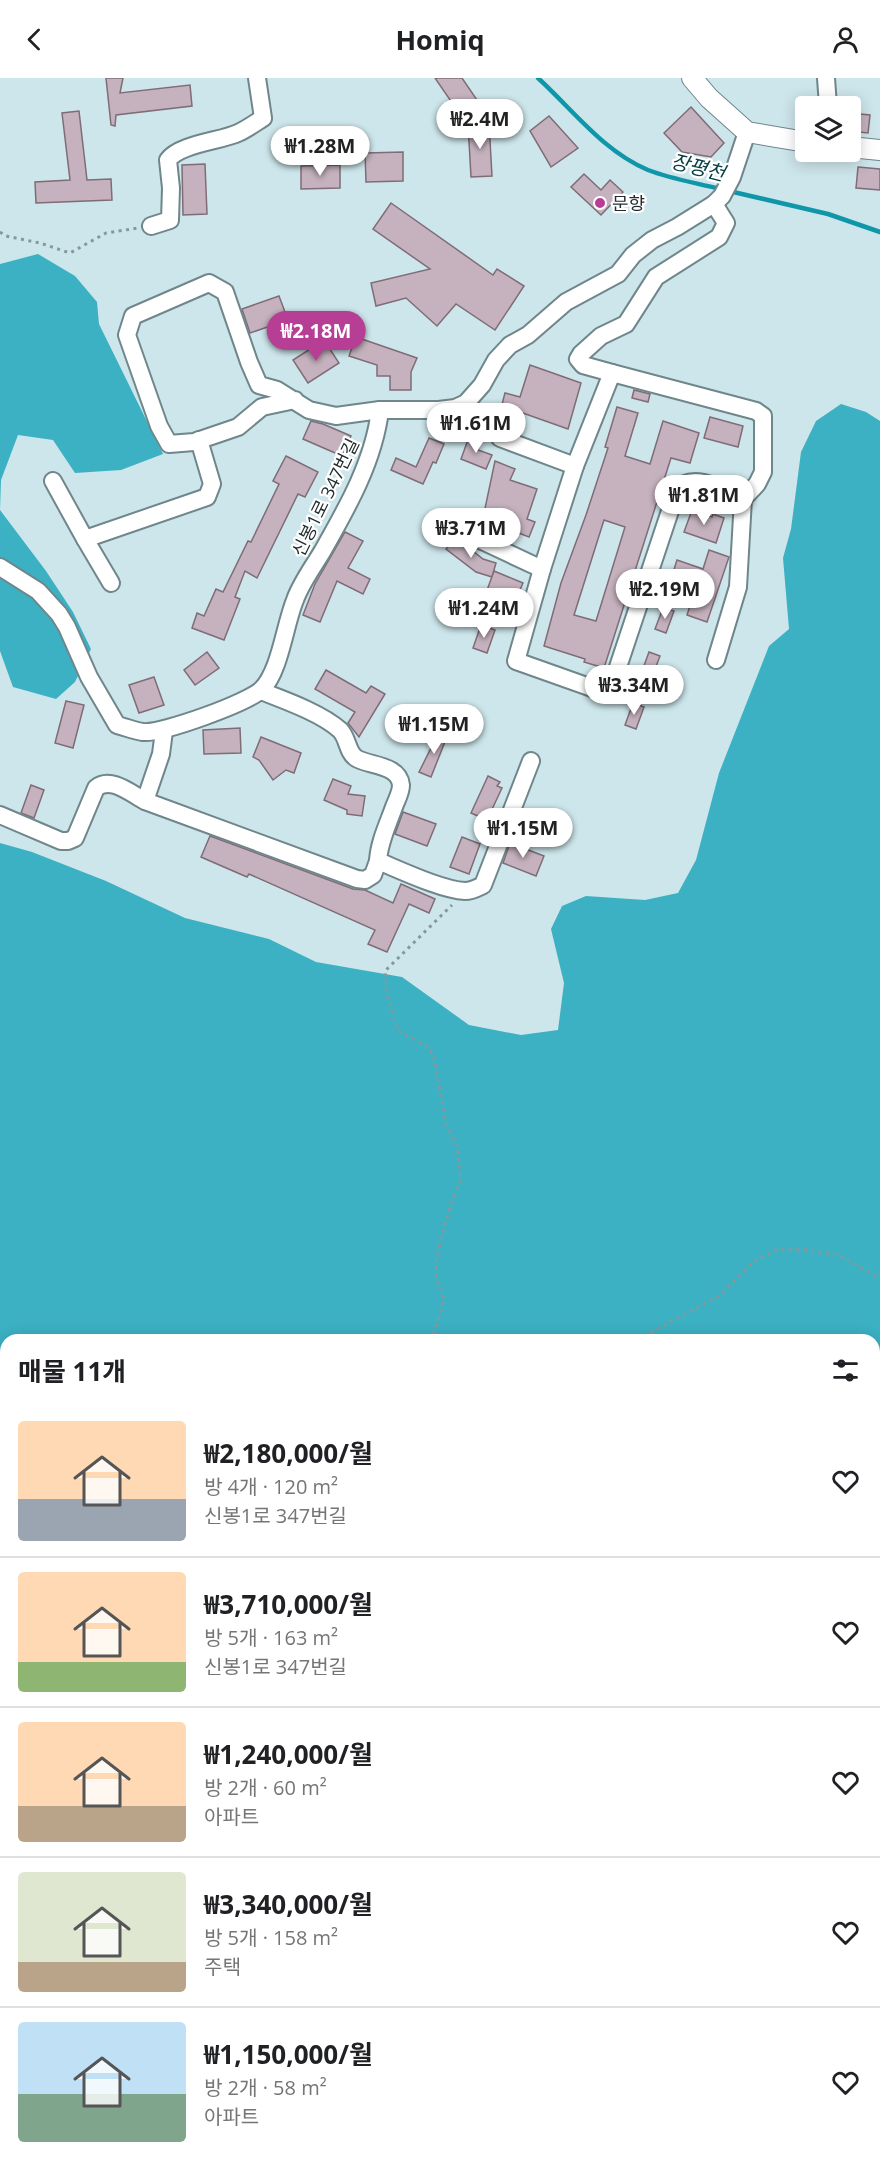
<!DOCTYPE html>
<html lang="ko">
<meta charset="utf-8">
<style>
body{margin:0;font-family:"Open Sans","Noto Sans KR",sans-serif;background:#f2f2f2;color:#202124;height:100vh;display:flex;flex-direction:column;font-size:22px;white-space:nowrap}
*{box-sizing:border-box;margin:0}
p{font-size:20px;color:#757577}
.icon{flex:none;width:33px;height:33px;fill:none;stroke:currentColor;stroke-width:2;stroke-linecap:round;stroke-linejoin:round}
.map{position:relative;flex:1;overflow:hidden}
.details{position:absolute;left:0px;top:1256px;width:880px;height:836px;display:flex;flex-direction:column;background:#fff;border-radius:18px 18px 0 0;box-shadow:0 3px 15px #0003}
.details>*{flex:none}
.tools{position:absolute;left:795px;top:18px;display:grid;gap:12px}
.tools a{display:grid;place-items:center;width:66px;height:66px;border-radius:6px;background:#fff;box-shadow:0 3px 15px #0003;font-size:30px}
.price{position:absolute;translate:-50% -51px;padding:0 14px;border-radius:21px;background:#fff;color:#222;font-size:20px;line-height:39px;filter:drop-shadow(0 2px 3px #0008)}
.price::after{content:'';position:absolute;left:50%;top:36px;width:18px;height:14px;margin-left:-9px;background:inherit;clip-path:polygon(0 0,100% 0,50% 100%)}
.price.current{background:#b63f95;color:#fff}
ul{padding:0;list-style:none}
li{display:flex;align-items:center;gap:18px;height:150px;padding:0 18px}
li+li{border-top:2px solid #e0e0e0}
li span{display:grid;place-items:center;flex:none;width:168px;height:120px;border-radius:6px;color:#555}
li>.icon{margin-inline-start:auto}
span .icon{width:72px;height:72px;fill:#fffc;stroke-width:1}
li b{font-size:26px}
h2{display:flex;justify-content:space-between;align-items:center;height:72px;padding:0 18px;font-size:26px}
header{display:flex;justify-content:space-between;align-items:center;height:78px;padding:0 18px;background:#fff;font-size:27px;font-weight:700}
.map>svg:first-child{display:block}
.forest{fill:#3bb1c3}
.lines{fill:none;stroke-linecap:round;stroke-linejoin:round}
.stream{stroke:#0f97a9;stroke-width:4.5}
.building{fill:#c5b2be;stroke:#7e6c77;stroke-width:1.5;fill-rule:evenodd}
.minor-casing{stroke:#6f868a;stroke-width:20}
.tertiary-casing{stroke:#6f868a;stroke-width:22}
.path{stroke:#85989b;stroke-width:3;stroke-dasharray:3 4.5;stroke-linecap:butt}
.minor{stroke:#fff;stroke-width:16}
.tertiary{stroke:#fff;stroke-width:20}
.poi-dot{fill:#b63f95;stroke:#fff;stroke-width:2}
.labels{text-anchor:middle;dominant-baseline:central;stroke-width:4.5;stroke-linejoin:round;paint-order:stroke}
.poi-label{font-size:18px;fill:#232d2e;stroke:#fff;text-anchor:start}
.street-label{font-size:18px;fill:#232d2e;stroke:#fff}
.water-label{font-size:20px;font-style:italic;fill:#0a4047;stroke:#fff}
</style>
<header><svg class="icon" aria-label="back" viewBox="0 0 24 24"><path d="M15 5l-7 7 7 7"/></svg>Homiq<svg class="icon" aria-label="person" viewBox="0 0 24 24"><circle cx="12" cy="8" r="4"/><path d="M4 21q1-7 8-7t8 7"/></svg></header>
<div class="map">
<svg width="880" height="2090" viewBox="0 0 880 2090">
<rect width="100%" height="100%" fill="#cde6eb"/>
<g class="forest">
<path d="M38,176L75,198L97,224L99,246L163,376L121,392L75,395L53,362L18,357L1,402L0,432L46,493L73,534L91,571L75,604L56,621L13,609L0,573V186Z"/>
<path d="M841,326L866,334L880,343V1464L875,1469L874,1262H6V2085H842V2090H0V765L32,774L106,803L185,840L269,861L316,884L402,899L469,947L521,957L558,952L564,905L551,851L562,828L586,818L645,822L678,815L696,782L719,695L769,568L789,551L783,480L791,451L801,374L816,343Z"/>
</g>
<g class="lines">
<g class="stream">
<path d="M538,0C573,32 603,73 648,92C671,101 697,105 720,111"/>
<path d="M729,113L828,136L880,154"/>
</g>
</g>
<g class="building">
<path d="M106,0H123L120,15L190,7L192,28L116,37L115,48L111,47Z"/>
<path d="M435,0H462L477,22L459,35Z"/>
<path d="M691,29L724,65L711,79L682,74L664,55Z"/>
<path d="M79,33L87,102L111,101L112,122L36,125L35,104L70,102L62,35Z"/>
<path d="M850,35L870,37L868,55L850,53Z"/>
<path d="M549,38L578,70L551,89L530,53Z"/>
<path d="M489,45L492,98L471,99L468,46Z"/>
<path d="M403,74V103L366,104L365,75Z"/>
<path d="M205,86L207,136L183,137L182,87Z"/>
<path d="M340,87V110L301,111V88Z"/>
<path d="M858,89L880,91V112L856,110Z"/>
<path d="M584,96L601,112L610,102L623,114L601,137L571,109Z"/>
<path d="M391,125L493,197L497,191L524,208L495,252L456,226L437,248L406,220L376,228L371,205L430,191L373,151Z"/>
<path d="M279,218L288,242L250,255L242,231Z"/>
<path d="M356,259L417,280L411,294V312H390V298H377V287L349,278Z"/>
<path d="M324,262L339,285L308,305L293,282Z"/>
<path d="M530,287L581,305L568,351L517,333L516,335L501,330L505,315L520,319Z"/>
<path d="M634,312L650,316L648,324L632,320Z"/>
<path d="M617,329L638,335L625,378L650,386L663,343L699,355L690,385L671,380L604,590L584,584L585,581L544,568L561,505L586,437L608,370L605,369ZM604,442L625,449L596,543L574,537Z"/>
<path d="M710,339L743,348L738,369L704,360Z"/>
<path d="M311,343L323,346L351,358L342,378L303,361Z"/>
<path d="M469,359L481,363L478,372L492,377L486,391L461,381Z"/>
<path d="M429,360L444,366L436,385L433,384L423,406L391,392L396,380L416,389Z"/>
<path d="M286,378L318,394L305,419L298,416L257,500L245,493L235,519L240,521L224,562L192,550L197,535L204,538L216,511L223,514L248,463L251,464L279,406L273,403Z"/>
<path d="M495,383L515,391L510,402L537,411L527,441L535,444L529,459L508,451L510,446L483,440Z"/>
<path d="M692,432L712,439L713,436L724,440L716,465L684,454Z"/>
<path d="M345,454L363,463L348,490L370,501L363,516L337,503L320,544L303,537L315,506Z"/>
<path d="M454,461L464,466L483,481L496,485L492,499L476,494L446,471Z"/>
<path d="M709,472L729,479L707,544L687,537L695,512L670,504L677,482L703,491Z"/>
<path d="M494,493L523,505L516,521L503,515L493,543L478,537Z"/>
<path d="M663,530L674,533L666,555L655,551Z"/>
<path d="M481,547L495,552L487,575L473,570Z"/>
<path d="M207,574L219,590L195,607L184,592Z"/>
<path d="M649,574L660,578L652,599L641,596Z"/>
<path d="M326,592L366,615L371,608L385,616L359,659L348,645L355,634L315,611Z"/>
<path d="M154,599L164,627L139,635L129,607Z"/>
<path d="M66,623L84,627L73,670L55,665Z"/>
<path d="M633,625L644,629L636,651L625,647Z"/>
<path d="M240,650L241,675L204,676L203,652Z"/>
<path d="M440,652L448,656L431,699L419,694Z"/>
<path d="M261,659L301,675L294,695L286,692L273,702L259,682L253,679Z"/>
<path d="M488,698L500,704L497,708L502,710L487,742L471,735Z"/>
<path d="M333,701L351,708L348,716L365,718L362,738L347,736V732L324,722Z"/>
<path d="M31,707L44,712L34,740L21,735Z"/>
<path d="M403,734L436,746L427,768L395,756Z"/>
<path d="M210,758L353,811L365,812L393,825L401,806L435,821L429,835L409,826L387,874L368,866L375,852L249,796L247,799L201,779Z"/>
<path d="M462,759L480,766L469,796L450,789Z"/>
<path d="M510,765L544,778L536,798L503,785Z"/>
</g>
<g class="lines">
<g class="minor-casing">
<g id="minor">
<path d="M826,0L828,28"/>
<path d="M714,126L726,145L719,159L656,199L626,246L601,258L581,276L578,281L583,287L612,295L575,388L542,491L516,583L609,616L677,412C693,393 725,413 743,421L738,509L716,582"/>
<path d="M151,148L170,142L171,110L168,82C179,66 221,63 238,55C247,51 255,45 263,40L257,0"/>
<path d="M612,295L756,333L763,338V394L757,406L743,421"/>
<path d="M295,322L262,329L238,349L194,364L169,366L159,348L127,257L133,238L209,205L225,214L249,284L259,307L277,312L309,332L336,338L380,332"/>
<path d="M500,360L575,388"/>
<path d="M53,403L85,461L207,419L212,406L199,362"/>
<path d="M448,447L542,491"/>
<path d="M85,461L111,505"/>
<path d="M0,489L38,513L59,536L67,549L89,599L117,647C125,649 135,653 143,654C162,656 250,624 262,611C280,593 285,546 295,522C301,505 313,489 322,474C347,430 374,383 380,332H439L455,330L466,325L482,307L496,282L510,267L528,257L566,224L618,196L633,177L652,162L677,149L714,126L722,118L732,99L747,54"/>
<path d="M261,613C284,622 321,635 340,652C348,660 347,674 356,680C368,688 399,686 401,707C401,715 396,723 394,729C388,746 379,764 378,783C400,792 442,812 465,813C472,813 477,810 483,807L531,683"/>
<path d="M164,653L161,676L145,723L357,801L365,802L373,797L378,783"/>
<path d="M0,737L61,763H68L75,760L96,710C111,698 130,715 145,723"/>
</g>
</g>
<g class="tertiary-casing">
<g id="tertiary">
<path d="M692,0L709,20L747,54L806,64"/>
<path d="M850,69L880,72"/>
</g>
</g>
<g class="path">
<path d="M0,154L6,158L40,165L70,175L106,155L138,150"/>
<path d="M429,1262L436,1251L444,1221L437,1203L436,1186L442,1156L453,1120L461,1102L457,1068L446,1046L435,985L430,970L398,953L387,916L385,893L452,827"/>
<path d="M637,1262L720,1217L753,1184L775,1172L803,1171L838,1177L880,1200"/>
<path d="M0,1518L6,1517"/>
</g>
<use href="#minor" class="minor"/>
<use href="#tertiary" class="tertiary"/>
</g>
<circle class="poi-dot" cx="600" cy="125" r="6"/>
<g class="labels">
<g class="poi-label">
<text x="612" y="125">문향</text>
</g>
<g class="street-label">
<text transform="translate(325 419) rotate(-64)">신봉1로 347번길</text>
</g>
<g class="water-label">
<text transform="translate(698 89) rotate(14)">장평천</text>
</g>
</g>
</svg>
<div class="tools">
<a><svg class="icon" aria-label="layers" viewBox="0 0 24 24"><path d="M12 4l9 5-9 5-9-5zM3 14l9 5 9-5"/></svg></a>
</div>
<b class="price" style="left:480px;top:72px">₩2.4M</b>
<b class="price" style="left:320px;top:99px">₩1.28M</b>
<b class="price current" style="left:316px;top:284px">₩2.18M</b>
<b class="price" style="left:476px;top:376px">₩1.61M</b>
<b class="price" style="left:704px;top:448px">₩1.81M</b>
<b class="price" style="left:471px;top:481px">₩3.71M</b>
<b class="price" style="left:665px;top:542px">₩2.19M</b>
<b class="price" style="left:484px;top:561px">₩1.24M</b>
<b class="price" style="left:634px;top:638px">₩3.34M</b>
<b class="price" style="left:434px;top:677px">₩1.15M</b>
<b class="price" style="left:523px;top:781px">₩1.15M</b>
<section class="details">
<h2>매물 11개<svg class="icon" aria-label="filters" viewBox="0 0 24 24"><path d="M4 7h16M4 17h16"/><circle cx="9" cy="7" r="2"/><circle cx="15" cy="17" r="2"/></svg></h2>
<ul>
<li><span style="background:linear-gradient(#ffd9b3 65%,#9aa5b1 0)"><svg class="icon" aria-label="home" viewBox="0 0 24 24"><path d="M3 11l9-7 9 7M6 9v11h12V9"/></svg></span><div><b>₩2,180,000/월</b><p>방 4개 · 120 m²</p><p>신봉1로 347번길</p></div><svg class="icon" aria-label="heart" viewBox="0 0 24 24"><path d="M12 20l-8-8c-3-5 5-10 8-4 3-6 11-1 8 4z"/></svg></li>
<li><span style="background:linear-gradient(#ffd9b3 75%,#8fb573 0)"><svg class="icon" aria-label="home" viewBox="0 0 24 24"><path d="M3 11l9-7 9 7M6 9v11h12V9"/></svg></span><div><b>₩3,710,000/월</b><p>방 5개 · 163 m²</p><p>신봉1로 347번길</p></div><svg class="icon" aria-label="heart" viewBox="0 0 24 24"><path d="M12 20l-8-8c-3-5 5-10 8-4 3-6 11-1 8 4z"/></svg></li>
<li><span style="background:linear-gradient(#ffd9b3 70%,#b9a48a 0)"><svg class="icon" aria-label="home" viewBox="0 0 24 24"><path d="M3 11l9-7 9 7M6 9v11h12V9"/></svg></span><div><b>₩1,240,000/월</b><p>방 2개 · 60 m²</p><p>아파트</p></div><svg class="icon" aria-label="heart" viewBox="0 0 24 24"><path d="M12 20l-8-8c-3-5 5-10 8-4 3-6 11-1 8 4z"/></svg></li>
<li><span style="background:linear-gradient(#dfe7d0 75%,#b9a48a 0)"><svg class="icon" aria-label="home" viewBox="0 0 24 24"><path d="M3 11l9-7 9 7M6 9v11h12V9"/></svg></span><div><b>₩3,340,000/월</b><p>방 5개 · 158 m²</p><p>주택</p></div><svg class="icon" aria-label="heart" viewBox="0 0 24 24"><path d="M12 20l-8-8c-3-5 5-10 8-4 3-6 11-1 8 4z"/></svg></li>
<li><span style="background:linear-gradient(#bfe0f5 60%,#7fa58c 0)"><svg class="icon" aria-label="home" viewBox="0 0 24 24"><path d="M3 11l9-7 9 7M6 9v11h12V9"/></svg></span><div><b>₩1,150,000/월</b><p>방 2개 · 58 m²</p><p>아파트</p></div><svg class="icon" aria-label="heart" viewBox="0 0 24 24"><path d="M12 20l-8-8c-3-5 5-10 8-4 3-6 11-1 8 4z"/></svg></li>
</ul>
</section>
</div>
